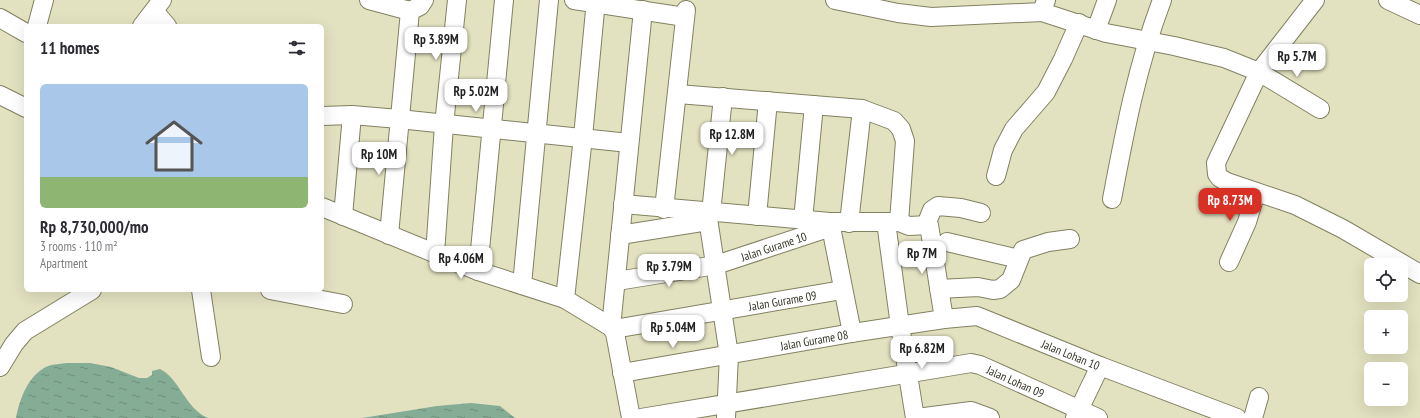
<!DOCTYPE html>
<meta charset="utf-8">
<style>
body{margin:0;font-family:"PT Sans Narrow",sans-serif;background:#f2f2f3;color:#2b2b33;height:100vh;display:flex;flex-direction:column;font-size:15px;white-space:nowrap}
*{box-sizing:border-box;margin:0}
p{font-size:13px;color:#7c7c81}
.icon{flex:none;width:22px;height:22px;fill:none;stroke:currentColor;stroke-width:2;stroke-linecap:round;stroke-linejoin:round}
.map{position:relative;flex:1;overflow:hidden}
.panel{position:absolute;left:24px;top:24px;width:300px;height:268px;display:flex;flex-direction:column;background:#fff;border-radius:6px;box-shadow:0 4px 16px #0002}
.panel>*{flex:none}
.controls{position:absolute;left:1364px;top:258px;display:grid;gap:8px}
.controls a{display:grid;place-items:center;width:44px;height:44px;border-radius:6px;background:#fff;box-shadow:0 4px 16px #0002;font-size:20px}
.price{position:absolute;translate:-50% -34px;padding:0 9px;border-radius:8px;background:#fff;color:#222;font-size:13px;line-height:26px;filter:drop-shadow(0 1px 2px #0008)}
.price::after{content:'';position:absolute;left:50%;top:24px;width:12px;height:9px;margin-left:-6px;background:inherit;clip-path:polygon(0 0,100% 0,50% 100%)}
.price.active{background:#d93025;color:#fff}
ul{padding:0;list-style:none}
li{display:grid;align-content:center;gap:8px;height:212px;padding:0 16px}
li+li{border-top:1px solid #e1e1e2}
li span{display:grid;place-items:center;height:124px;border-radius:6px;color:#555}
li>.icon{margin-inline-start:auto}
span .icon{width:72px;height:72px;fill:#fffc;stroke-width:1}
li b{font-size:17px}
h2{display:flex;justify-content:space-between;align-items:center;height:48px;padding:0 16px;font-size:17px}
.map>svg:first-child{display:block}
.water{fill:url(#water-ripples)}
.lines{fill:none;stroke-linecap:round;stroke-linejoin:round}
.minor-casing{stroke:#828162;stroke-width:20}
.minor{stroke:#fff;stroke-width:18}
.labels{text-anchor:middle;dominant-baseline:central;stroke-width:3.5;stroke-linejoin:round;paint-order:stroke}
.street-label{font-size:12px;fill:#343326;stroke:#fff}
</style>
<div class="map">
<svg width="1420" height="418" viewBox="0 0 1420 418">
<defs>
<pattern id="water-ripples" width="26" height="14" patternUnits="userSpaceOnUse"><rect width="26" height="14" fill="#85ad95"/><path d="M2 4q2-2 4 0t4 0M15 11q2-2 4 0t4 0" fill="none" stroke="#6e8d79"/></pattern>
</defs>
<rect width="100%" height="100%" fill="#e2e1c0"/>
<g class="water">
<path d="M67,363H90L111,367L139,378H147L152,375V371L160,369C179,378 185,408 208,418H16C20,398 28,375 48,366C54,364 61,364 67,363Z"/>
<path d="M471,403L500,406L515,418H362L437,406Z"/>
</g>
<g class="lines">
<g class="minor-casing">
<g id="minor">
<path d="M369,0L410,11"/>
<path d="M574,0L685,17"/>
<path d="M835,0L898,13L931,17L1042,12"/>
<path d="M1046,0L1042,12L1106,33L1174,46L1224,58L1259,72L1320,109"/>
<path d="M1315,0L1259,72L1216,163L1217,174L1220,178L1227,182L1295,205L1343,229L1420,274"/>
<path d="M1388,0L1420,15"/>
<path d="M154,11L167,26"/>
<path d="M0,18L26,33"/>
<path d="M37,26L44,0"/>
<path d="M142,26L162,0"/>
<path d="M1096,30L1107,0"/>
<path d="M678,94L862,109L894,121L901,129L905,141L899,222"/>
<path d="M0,95L26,108"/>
<path d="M322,116L352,115L399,119L629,143"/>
<path d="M996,176L1003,150L1014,129L1046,92L1063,59L1079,23"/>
<path d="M1112,199C1125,130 1137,66 1162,0"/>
<path d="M623,204L830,222H899L909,226L929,225L944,319"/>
<path d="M322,207L478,271L565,299L611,327L615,333L631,418"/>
<path d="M664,209L686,10"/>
<path d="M707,212L729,355L726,418"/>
<path d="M711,213L723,97"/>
<path d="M343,216L352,115"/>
<path d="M757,216L768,101"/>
<path d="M803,220L814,105"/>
<path d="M830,222L852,333"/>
<path d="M886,222L900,326L915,418"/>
<path d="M849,223L862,109"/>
<path d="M926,225L932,210L938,206L961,208L981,213"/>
<path d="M389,235L410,11L420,6L424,0"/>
<path d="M620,235L708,221"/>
<path d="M947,242L1019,259"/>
<path d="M435,254L444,125L457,0"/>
<path d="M1229,262L1247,222L1256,192"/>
<path d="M478,271L504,0"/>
<path id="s1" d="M617,281L716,265L831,227"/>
<path d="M522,285L549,0"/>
<path d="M939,289L978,287L993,290L1000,289L1011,280L1023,250L1048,242L1070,239"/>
<path d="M201,290L211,357"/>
<path d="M270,290L343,304"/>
<path d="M565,299L583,137L596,0"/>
<path d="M611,327L643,10"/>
<path id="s2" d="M614,329L842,290"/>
<path d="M0,367L14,344L25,331L92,290"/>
<path id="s3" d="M622,373L852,333L944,319L977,316L1100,366L1237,418"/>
<path id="s4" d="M641,418L971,363L980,365L1098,418"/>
<path d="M917,418L971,411L990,418"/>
<path d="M1075,418L1100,366"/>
<path d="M1253,418L1259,397"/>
</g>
</g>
<use href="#minor" class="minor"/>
</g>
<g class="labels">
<g class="street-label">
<text stroke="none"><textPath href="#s1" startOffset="161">Jalan Gurame 10</textPath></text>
<text stroke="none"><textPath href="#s2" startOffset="171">Jalan Gurame 09</textPath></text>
<text stroke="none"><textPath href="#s3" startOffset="195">Jalan Gurame 08</textPath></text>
<text stroke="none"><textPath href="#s3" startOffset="461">Jalan Lohan 10</textPath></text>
<text stroke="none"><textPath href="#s4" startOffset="383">Jalan Lohan 09</textPath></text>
</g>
</g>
</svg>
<div class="controls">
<a><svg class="icon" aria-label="locate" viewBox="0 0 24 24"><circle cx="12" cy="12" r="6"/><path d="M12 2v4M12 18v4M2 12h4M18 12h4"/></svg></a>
<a>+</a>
<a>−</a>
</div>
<b class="price" style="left:436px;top:61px">Rp 3.89M</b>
<b class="price" style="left:1297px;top:78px">Rp 5.7M</b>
<b class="price" style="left:476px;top:113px">Rp 5.02M</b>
<b class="price" style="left:732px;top:156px">Rp 12.8M</b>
<b class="price" style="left:379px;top:176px">Rp 10M</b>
<b class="price active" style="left:1230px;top:222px">Rp 8.73M</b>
<b class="price" style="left:922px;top:275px">Rp 7M</b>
<b class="price" style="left:461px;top:280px">Rp 4.06M</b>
<b class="price" style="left:669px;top:288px">Rp 3.79M</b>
<b class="price" style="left:673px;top:349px">Rp 5.04M</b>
<b class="price" style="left:922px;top:370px">Rp 6.82M</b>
<section class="panel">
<h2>11 homes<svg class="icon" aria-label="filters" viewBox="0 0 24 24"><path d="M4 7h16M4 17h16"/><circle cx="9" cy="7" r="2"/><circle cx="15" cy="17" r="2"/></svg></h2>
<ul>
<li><span style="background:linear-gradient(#a9c7e8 75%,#8fb573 0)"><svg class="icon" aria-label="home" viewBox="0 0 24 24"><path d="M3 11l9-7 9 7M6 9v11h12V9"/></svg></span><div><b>Rp 8,730,000/mo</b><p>3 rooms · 110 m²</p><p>Apartment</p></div></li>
</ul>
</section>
</div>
